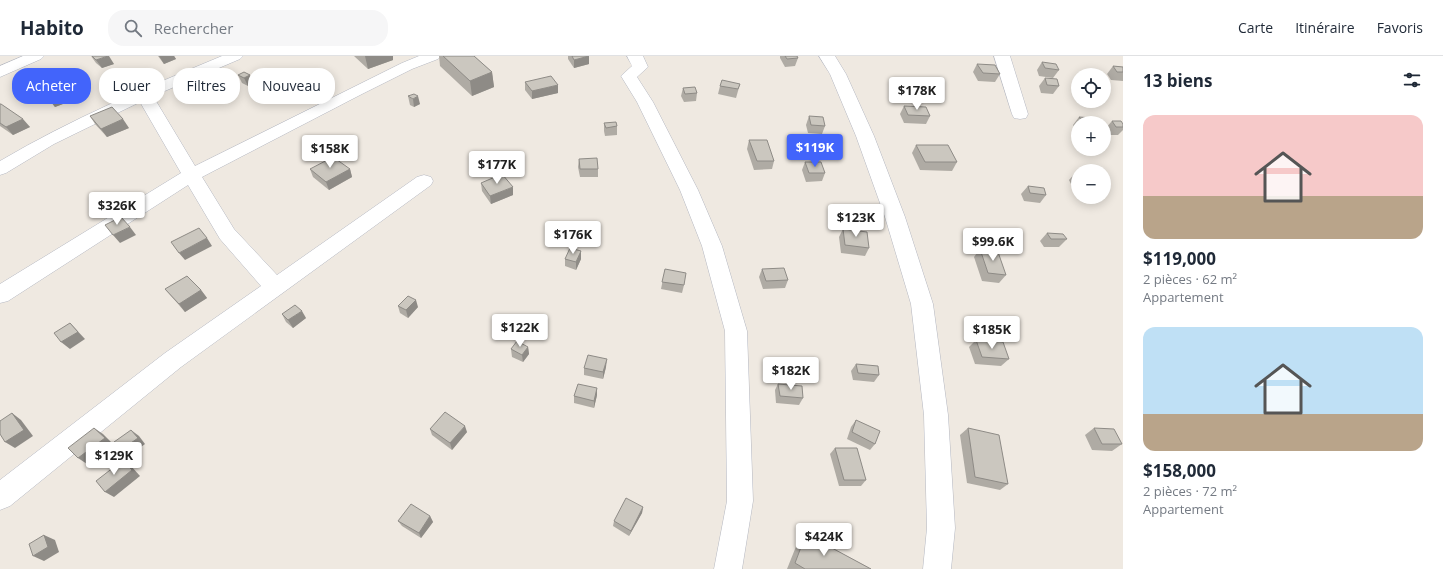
<!DOCTYPE html>
<html lang="fr">
<meta charset="utf-8">
<style>
body{margin:0;font-family:"Open Sans",sans-serif;background:#f6f6f7;color:#1f2937;height:100vh;display:flex;flex-direction:column;font-size:15px;white-space:nowrap}
*{box-sizing:border-box;margin:0}
p{font-size:13px;color:#747a83}
.icon{flex:none;width:22px;height:22px;fill:none;stroke:currentColor;stroke-width:2;stroke-linecap:round;stroke-linejoin:round}
.map{position:relative;flex:1;overflow:hidden}
.side{display:flex;flex-direction:column;background:#fff;width:320px}
.side>*{flex:none}
.top-card{position:absolute;left:12px;top:12px;width:380px;height:36px;display:flex;gap:8px}
.buttons{position:absolute;left:1071px;top:12px;display:grid;gap:8px}
.buttons a{display:grid;place-items:center;width:40px;height:40px;border-radius:50%;background:#fff;box-shadow:0 2px 10px #0003;font-size:20px}
.price{position:absolute;translate:-50% -34px;padding:0 9px;border-radius:4px;background:#fff;color:#222;font-size:13px;line-height:26px;filter:drop-shadow(0 1px 2px #0008)}
.price::after{content:'';position:absolute;left:50%;top:24px;width:12px;height:9px;margin-left:-6px;background:inherit;clip-path:polygon(0 0,100% 0,50% 100%)}
.price.active{background:#4264fb;color:#fff}
ul{padding:0;list-style:none}
li{display:grid;align-content:center;gap:8px;height:212px;padding:0 20px}
li span{display:grid;place-items:center;height:124px;border-radius:12px;color:#555}
li>.icon{margin-inline-start:auto}
span .icon{width:72px;height:72px;fill:#fffc;stroke-width:1}
li b{font-size:17px}
h2{display:flex;justify-content:space-between;align-items:center;height:48px;padding:0 20px;font-size:17px}
.chip{padding:0 14px;border-radius:16px;background:#fff;box-shadow:0 2px 10px #0003;font-size:14px;line-height:36px}
.chip.active{background:#4264fb;color:#fff}
header{display:flex;align-items:center;gap:24px;box-sizing:border-box;height:56px;padding:0 20px;background:#fff;border-bottom:1px solid #e0e1e3}
header strong{font-size:19px}
nav{display:flex;gap:22px;margin-inline-start:auto;font-size:14px}
.search{width:280px;height:36px;background:#f6f6f7;display:flex;align-items:center;gap:10px;box-sizing:border-box;padding:0 14px;border-radius:16px;color:#747a83;font-size:15px}
main{display:flex;flex:1;min-height:0}
.map>svg:first-child{display:block}
.lines{fill:none;stroke-linecap:round;stroke-linejoin:round}
.street-casing{stroke:#b4b7c1;stroke-width:1}
.street{fill:#fff;fill-rule:evenodd}
.wall{fill:#afaba4}
.shaded-wall{fill:#8e8b86}
.building{fill:#cbc7bf;stroke:#8e8b86}
</style>
<header>
<strong>Habito</strong>
<div class="search"><svg class="icon" aria-label="search" viewBox="0 0 24 24"><circle cx="10" cy="10" r="6"/><path d="M15 15l6 6"/></svg>Rechercher</div>
<nav><a>Carte</a><a>Itinéraire</a><a>Favoris</a></nav>
</header>
<main>
<div class="map">
<svg width="1123" height="513" viewBox="0 0 1123 513">
<rect width="100%" height="100%" fill="#efe9e1"/>
<g class="lines">
<g class="street-casing">
<g id="street">
<path d="M23,0H44L41,3L0,21V10Z"/>
<path d="M222,0H243L240,3L153,40L195,110L402,7L419,0H441L438,3L412,13L362,38L202,121L234,173L277,219L417,121L424,119L431,121L433,125L431,129L181,311L10,450L0,454V424L165,297L261,230L220,183L188,129L8,245L0,247V228L181,117L140,46L54,88L6,117L0,119V105C71,63 145,32 222,0Z"/>
<path d="M627,0H643L648,11L637,21L653,46L698,134L722,190L747,275L753,445L742,513H714L727,445L725,275L702,190L680,134L637,46L621,20L632,10Z"/>
<path d="M819,0H835L846,18L874,80L905,161L933,248L948,359L955,472L951,513H923L927,472L924,359L911,248L885,161L856,80L830,18Z"/>
<path d="M994,0H1010L1028,58L1026,62L1020,63L1014,62L1012,58Z"/>
</g>
</g>
<use href="#street" class="street"/>
</g>
<g class="wall">
<path d="M91,0L114,8L102,12L96,7Z"/>
<path d="M158,0H174L176,3L164,8Z"/>
<path d="M354,0H393V4L368,13Z"/>
<path d="M439,0H474L492,16L494,31L472,40L440,10Z"/>
<path d="M568,0H589V8L574,12L568,3Z"/>
<path d="M780,0H797L798,2L795,10L785,11L780,2Z"/>
<path d="M1042,6L1059,14L1053,22L1039,20L1037,14Z"/>
<path d="M977,8L1000,18L995,26L978,25L973,16Z"/>
<path d="M1113,10L1123,11V25L1111,24L1107,18Z"/>
<path d="M238,19H250L253,27L248,30L242,27Z"/>
<path d="M49,22L55,30L70,35L76,43L55,51L42,35L44,34L41,32L35,24Z"/>
<path d="M1045,22L1059,30L1053,38L1041,37L1039,30Z"/>
<path d="M525,26L558,37L532,43L525,34Z"/>
<path d="M740,28L736,42L718,38L720,30Z"/>
<path d="M683,32L697,37L696,45L684,46L681,40Z"/>
<path d="M408,40L420,48L414,51L410,49Z"/>
<path d="M0,48L30,71L13,79L0,70Z"/>
<path d="M904,50L930,60L926,68L904,67L900,58Z"/>
<path d="M90,60L129,72L107,81L95,68Z"/>
<path d="M809,60L825,70L822,78L808,77L806,69Z"/>
<path d="M1079,61L1096,67H1078V76L1073,69Z"/>
<path d="M1112,65L1123,68V74L1118,79H1109L1105,73Z"/>
<path d="M604,67L617,70V79L605,80L604,75Z"/>
<path d="M749,84L774,105L772,113L754,114L747,93Z"/>
<path d="M916,89L957,106L952,115L920,114L912,97Z"/>
<path d="M579,103L598,113V121H580L578,111Z"/>
<path d="M805,106L825,117L822,125L806,126L802,114Z"/>
<path d="M310,113H350L352,121L329,134L313,121Z"/>
<path d="M1076,116H1078V128H1071L1069,124Z"/>
<path d="M481,127L513,139L491,148L482,135Z"/>
<path d="M1028,130L1046,139L1040,147L1024,145L1021,138Z"/>
<path d="M843,173L869,192L865,200L841,197L839,181Z"/>
<path d="M1047,177L1067,183L1059,191H1044L1040,185Z"/>
<path d="M980,193L1006,219L999,227L982,225L974,201Z"/>
<path d="M581,195V203L576,214L565,210V203Z"/>
<path d="M665,213L684,229L682,237L661,233Z"/>
<path d="M762,213L788,224L785,232L763,233L759,221Z"/>
<path d="M165,233L201,234L207,242L185,256Z"/>
<path d="M398,250L418,251L408,262L400,257Z"/>
<path d="M282,258L306,262L293,272L286,266Z"/>
<path d="M976,284L1009,303L1001,310L975,308L969,291Z"/>
<path d="M528,291L529,298L523,306L512,301L511,293Z"/>
<path d="M856,308L879,319L874,326L853,324L851,315Z"/>
<path d="M606,311L603,323L584,319V312Z"/>
<path d="M778,328L803,342L799,349L776,347L775,334Z"/>
<path d="M597,332V339L594,352L574,347V340Z"/>
<path d="M856,364L875,388L870,394L847,383L851,371Z"/>
<path d="M968,372L1008,428L1000,434L967,427L960,379Z"/>
<path d="M1094,372L1122,388L1112,395L1092,394L1085,379Z"/>
<path d="M430,373L467,376L452,394L432,379Z"/>
<path d="M835,392L866,424L861,430H839L830,398Z"/>
<path d="M643,451L642,457L629,480L613,470L614,465Z"/>
<path d="M430,460L433,466L421,482L402,470L398,465Z"/>
<path d="M806,478L871,513H787L797,488Z"/>
</g>
<g class="shaded-wall">
<path d="M108,0H109L114,8L102,12L96,4Z"/>
<path d="M159,0H174L176,3L164,8Z"/>
<path d="M365,0H393V4L368,13Z"/>
<path d="M589,0V8L574,12V4Z"/>
<path d="M492,16L494,31L472,40L470,25Z"/>
<path d="M250,19L253,27L248,30L244,22Z"/>
<path d="M49,22L55,30L46,35L40,27Z"/>
<path d="M558,29V37L532,43V35Z"/>
<path d="M70,35L76,43L55,51L49,43Z"/>
<path d="M418,40L420,48L414,51L413,43Z"/>
<path d="M23,63L30,71L13,79L6,71Z"/>
<path d="M123,63L129,72L107,81L101,73Z"/>
<path d="M350,113L352,121L329,134L326,126Z"/>
<path d="M513,131V139L491,148L490,140Z"/>
<path d="M130,171L136,179L120,187L113,179Z"/>
<path d="M207,182L212,190L185,204L179,197Z"/>
<path d="M581,195V203L576,214V206Z"/>
<path d="M201,234L207,242L185,256L179,248Z"/>
<path d="M416,244L418,251L408,262L406,254Z"/>
<path d="M302,255L306,262L293,272L288,264Z"/>
<path d="M70,267L85,283L70,293L61,286Z"/>
<path d="M528,291L529,298L523,306L522,299Z"/>
<path d="M607,303L606,311L603,323V316Z"/>
<path d="M597,332V339L594,352V345Z"/>
<path d="M12,357L21,364L33,380L15,392L5,386Z"/>
<path d="M465,370L467,376L452,394L450,387Z"/>
<path d="M94,372L103,378L113,388L87,408L78,402Z"/>
<path d="M131,374L139,380L145,388L129,400L121,394Z"/>
<path d="M123,404L131,410L140,420L114,441L105,436Z"/>
<path d="M643,451L642,457L629,480L631,475Z"/>
<path d="M430,460L433,466L421,482L419,477Z"/>
<path d="M44,479L55,484L59,496L44,505L33,500Z"/>
</g>
<g class="building">
<path d="M92,0H108L96,4Z"/>
<path d="M443,0H474L492,16L470,25Z"/>
<path d="M572,0H589L574,4Z"/>
<path d="M785,0H797L798,2L787,3Z"/>
<path d="M1042,6L1056,8L1059,14L1045,12Z"/>
<path d="M977,8L995,9L1000,18L983,17Z"/>
<path d="M1113,10L1123,11V16H1117Z"/>
<path d="M244,16L250,19L244,22L238,19Z"/>
<path d="M45,19L49,22L40,27L35,24Z"/>
<path d="M551,20L558,29L532,35L525,26Z"/>
<path d="M1045,22L1057,23L1059,30L1047,29Z"/>
<path d="M722,24L740,28L738,33L720,30Z"/>
<path d="M63,27L70,35L49,43L42,35Z"/>
<path d="M695,31L697,37L685,38L683,32Z"/>
<path d="M414,38L418,40L413,43L408,40Z"/>
<path d="M0,48H1L23,63L6,71L0,67Z"/>
<path d="M904,50L926,51L930,60L908,59Z"/>
<path d="M112,51L123,63L101,73L90,60Z"/>
<path d="M809,60L823,61L825,70L811,69Z"/>
<path d="M1079,61L1092,62L1096,67H1084Z"/>
<path d="M1112,65H1121L1123,68V71H1116Z"/>
<path d="M616,66L617,70L606,72L604,67Z"/>
<path d="M749,84H767L774,105H757Z"/>
<path d="M916,89H948L957,106H925Z"/>
<path d="M333,101L350,113L326,126L310,113Z"/>
<path d="M597,102L598,113H580L579,103Z"/>
<path d="M805,106H821L825,117H809Z"/>
<path d="M502,118L513,131L490,140L481,127Z"/>
<path d="M1028,130L1044,132L1046,139L1030,137Z"/>
<path d="M121,161L130,171L113,179L105,169Z"/>
<path d="M199,172L207,182L179,197L171,186Z"/>
<path d="M843,173L867,176L869,192L845,189Z"/>
<path d="M1047,177L1063,178L1067,183H1051Z"/>
<path d="M570,192L581,195L576,206L565,203Z"/>
<path d="M980,193L998,196L1006,219L988,217Z"/>
<path d="M784,212L788,224L766,225L762,213Z"/>
<path d="M665,213L686,217L684,229L662,226Z"/>
<path d="M187,220L201,234L179,248L165,233Z"/>
<path d="M408,240L416,244L406,254L398,250Z"/>
<path d="M295,249L302,255L288,264L282,258Z"/>
<path d="M70,267L78,276L61,286L54,277Z"/>
<path d="M976,284L1003,286L1009,303L982,301Z"/>
<path d="M517,285L528,291L522,299L511,293Z"/>
<path d="M588,299L607,303L603,316L584,312Z"/>
<path d="M856,308L878,310L879,319L858,317Z"/>
<path d="M578,328L597,332L594,345L574,340Z"/>
<path d="M778,328L802,330L803,342L780,340Z"/>
<path d="M445,356L465,370L450,387L430,373Z"/>
<path d="M12,357L24,374L5,386L0,378V365Z"/>
<path d="M856,364L880,375L875,388L852,376Z"/>
<path d="M94,372L105,382L78,402L68,392Z"/>
<path d="M968,372L999,379L1008,428L975,421Z"/>
<path d="M1094,372L1114,373L1122,388H1102Z"/>
<path d="M131,374L138,382L121,394L114,386Z"/>
<path d="M835,392H857L866,424H844Z"/>
<path d="M123,404L132,414L105,436L96,425Z"/>
<path d="M626,442L643,451L631,475L614,465Z"/>
<path d="M411,448L430,460L419,477L398,465Z"/>
<path d="M806,478L871,513H805L795,507Z"/>
<path d="M44,479L48,491L33,500L29,488Z"/>
</g>
</svg>
<div class="buttons">
<a><svg class="icon" aria-label="locate" viewBox="0 0 24 24"><circle cx="12" cy="12" r="6"/><path d="M12 2v4M12 18v4M2 12h4M18 12h4"/></svg></a>
<a>+</a>
<a>−</a>
</div>
<b class="price" style="left:917px;top:55px">$178K</b>
<b class="price active" style="left:815px;top:112px">$119K</b>
<b class="price" style="left:330px;top:113px">$158K</b>
<b class="price" style="left:497px;top:129px">$177K</b>
<b class="price" style="left:117px;top:170px">$326K</b>
<b class="price" style="left:856px;top:182px">$123K</b>
<b class="price" style="left:573px;top:199px">$176K</b>
<b class="price" style="left:993px;top:206px">$99.6K</b>
<b class="price" style="left:520px;top:292px">$122K</b>
<b class="price" style="left:992px;top:294px">$185K</b>
<b class="price" style="left:791px;top:335px">$182K</b>
<b class="price" style="left:114px;top:420px">$129K</b>
<b class="price" style="left:824px;top:501px">$424K</b>
<div class="top-card">
<a class="chip active">Acheter</a>
<a class="chip">Louer</a>
<a class="chip">Filtres</a>
<a class="chip">Nouveau</a>
</div>
</div>
<section class="side">
<h2>13 biens<svg class="icon" aria-label="filters" viewBox="0 0 24 24"><path d="M4 7h16M4 17h16"/><circle cx="9" cy="7" r="2"/><circle cx="15" cy="17" r="2"/></svg></h2>
<ul>
<li><span style="background:linear-gradient(#f6c9c9 65%,#b9a48a 0)"><svg class="icon" aria-label="home" viewBox="0 0 24 24"><path d="M3 11l9-7 9 7M6 9v11h12V9"/></svg></span><div><b>$119,000</b><p>2 pièces · 62 m²</p><p>Appartement</p></div></li>
<li><span style="background:linear-gradient(#bfe0f5 70%,#b9a48a 0)"><svg class="icon" aria-label="home" viewBox="0 0 24 24"><path d="M3 11l9-7 9 7M6 9v11h12V9"/></svg></span><div><b>$158,000</b><p>2 pièces · 72 m²</p><p>Appartement</p></div></li>
</ul>
</section>
</main>
